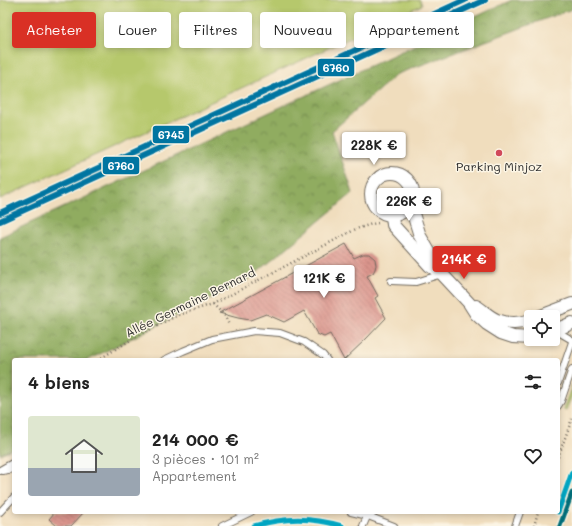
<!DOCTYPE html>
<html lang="fr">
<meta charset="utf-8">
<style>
body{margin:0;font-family:Mali,sans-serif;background:#f2f2f2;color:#222;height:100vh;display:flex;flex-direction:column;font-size:15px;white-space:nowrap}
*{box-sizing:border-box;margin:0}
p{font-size:13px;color:#767676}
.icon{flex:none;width:22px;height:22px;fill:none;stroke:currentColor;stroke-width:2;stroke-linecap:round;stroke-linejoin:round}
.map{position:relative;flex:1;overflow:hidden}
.panel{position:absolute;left:12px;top:358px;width:548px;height:156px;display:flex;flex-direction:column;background:#fff;border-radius:4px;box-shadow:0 2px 6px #0003}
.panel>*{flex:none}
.hud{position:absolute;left:12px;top:12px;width:548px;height:36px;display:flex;gap:8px}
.controls{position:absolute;left:524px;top:310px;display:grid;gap:8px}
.controls a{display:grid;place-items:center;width:36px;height:36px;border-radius:4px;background:#fff;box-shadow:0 2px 6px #0003;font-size:20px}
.price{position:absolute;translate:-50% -34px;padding:0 9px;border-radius:4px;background:#fff;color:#222;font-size:13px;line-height:26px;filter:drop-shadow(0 1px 2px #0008)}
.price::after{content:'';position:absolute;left:50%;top:24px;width:12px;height:9px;margin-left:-6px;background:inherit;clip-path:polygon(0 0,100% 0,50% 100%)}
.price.current{background:#d93025;color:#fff}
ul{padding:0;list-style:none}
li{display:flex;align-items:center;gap:12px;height:100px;padding:0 16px}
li+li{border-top:1px solid #e0e0e0}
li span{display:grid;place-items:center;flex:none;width:112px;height:80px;border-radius:4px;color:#555}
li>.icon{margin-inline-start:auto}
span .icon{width:48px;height:48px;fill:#fffc;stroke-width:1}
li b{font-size:17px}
h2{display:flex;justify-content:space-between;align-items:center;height:48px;padding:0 16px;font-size:17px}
.pill{padding:0 14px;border-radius:4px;background:#fff;box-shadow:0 2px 6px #0003;font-size:14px;line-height:36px}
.pill.current{background:#d93025;color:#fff}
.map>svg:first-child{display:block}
.green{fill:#b6c86c;stroke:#707a4c}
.forest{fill:url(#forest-crowns);stroke:#5e6c46}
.building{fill:url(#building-back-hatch)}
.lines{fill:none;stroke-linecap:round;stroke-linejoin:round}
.lane-casing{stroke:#70695e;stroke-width:8}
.street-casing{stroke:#70695e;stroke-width:14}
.path{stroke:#70695e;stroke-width:2.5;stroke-dasharray:1 3;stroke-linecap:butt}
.lane{stroke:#fff;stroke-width:6}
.street{stroke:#fff;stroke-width:12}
.rail-1-casing{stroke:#fcf5e5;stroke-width:9}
.rail-2-casing{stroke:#fcf5e5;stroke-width:9}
.rail-1{stroke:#0075a1;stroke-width:6}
.rail-2{stroke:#0075a1;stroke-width:6}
.tram-1-casing{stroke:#fcf5e5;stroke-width:8}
.tram-2-casing{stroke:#fcf5e5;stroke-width:8}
.tram-1{stroke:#00a5c2;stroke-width:5}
.tram-2{stroke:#006d78;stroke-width:5}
.poi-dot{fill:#d1495b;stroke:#fcf5e5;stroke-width:1.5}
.labels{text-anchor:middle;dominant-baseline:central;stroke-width:3;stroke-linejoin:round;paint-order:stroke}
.poi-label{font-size:12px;fill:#2b2b2b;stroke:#fcf5e5}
.street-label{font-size:12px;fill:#2b2b2b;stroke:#fcf5e5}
.line-badge{stroke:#fcf5e5;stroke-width:1.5}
.badge-label{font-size:11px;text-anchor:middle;font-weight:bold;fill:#fff}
</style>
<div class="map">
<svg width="572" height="526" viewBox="0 0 572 526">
<defs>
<pattern id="forest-crowns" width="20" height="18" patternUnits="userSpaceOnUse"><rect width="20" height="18" fill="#90ac60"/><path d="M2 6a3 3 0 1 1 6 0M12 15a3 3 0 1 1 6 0" fill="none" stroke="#768c4f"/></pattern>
<pattern id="building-back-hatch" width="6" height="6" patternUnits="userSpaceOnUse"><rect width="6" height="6" fill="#dc958d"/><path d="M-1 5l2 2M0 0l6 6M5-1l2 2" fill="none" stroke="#b37a73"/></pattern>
</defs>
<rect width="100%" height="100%" fill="#fcf5e5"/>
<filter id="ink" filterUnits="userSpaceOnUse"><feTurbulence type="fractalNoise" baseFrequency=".025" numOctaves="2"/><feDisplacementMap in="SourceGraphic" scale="8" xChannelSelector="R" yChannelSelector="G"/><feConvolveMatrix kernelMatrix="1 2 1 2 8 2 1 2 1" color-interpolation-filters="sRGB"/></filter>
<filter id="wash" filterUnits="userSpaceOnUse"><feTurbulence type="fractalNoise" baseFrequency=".012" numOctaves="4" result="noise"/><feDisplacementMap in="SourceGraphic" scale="16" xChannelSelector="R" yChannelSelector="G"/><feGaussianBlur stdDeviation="0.9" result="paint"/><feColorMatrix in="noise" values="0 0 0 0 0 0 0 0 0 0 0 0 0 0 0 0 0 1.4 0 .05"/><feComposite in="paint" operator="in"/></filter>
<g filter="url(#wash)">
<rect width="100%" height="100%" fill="#f0ddbd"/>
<g class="green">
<path d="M0,0H420L422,5L0,199Z"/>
<path d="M572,385V395L566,410L563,409Z"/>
</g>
<path class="forest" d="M512,0H572V9L397,74L332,131L353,193L248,280L88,360H14V448L0,454V237Z"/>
<g id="blocks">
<g class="building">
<path d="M346,244L354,258L363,254H369L375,259L376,265L375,269L373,273L367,276L378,296L375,298L386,318L366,339L344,360L330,334L324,337L317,334L304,311L284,322L266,314L250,320L238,318L219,313Z"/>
<path d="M55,512H84L71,526H57L49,519Z"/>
</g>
</g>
</g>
<g filter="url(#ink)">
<use href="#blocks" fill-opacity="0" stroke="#70695e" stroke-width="1"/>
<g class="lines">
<g class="lane-casing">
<g id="lane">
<path d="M391,281L416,282L442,274"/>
<path d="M555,330L572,340"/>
<path d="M164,360L183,351L212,339L254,331L280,333L304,342L323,355L327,360"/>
<path d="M558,383L572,342"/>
<path d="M558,406L561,401L572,369"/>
<path d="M0,470L14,462"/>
<path d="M2,471L14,469"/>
<path d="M0,512L14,497"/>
<path d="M351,512L368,516L394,526"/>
<path d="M222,526L251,512"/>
<path d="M363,526L369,512"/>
<path d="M515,526L520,512"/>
</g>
</g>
<g class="street-casing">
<g id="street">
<circle cx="392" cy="194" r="21"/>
<path d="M410,204L420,236L438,267"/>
<path d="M392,215L393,225L430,266L442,274L469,303L476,314L487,324L501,333L513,337L531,338"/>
<path d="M476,306C483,310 489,317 497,320C508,324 520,324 531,320"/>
<path d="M538,317L572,304"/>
<path d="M553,331L572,323"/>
</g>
</g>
<g class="path">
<path d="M213,304L225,316L229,325"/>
<path d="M98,360L137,336L178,315L213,304L356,229L372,224L378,223"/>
<path d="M558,457L572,419"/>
<path d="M534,526L538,512"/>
</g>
<use href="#lane" class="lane"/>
<use href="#street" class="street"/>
<g class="rail-1-casing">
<path id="rail-1" d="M0,221L485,0"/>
</g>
<g class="rail-2-casing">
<path id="rail-2" d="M0,213L465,0"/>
</g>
<use href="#rail-1" class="rail-1"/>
<use href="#rail-2" class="rail-2"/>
<g class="tram-1-casing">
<g id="tram-1">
<path d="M558,512L572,472"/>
<path d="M254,526C285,517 311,517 342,526"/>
</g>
</g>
<g class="tram-2-casing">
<path id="tram-2" d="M560,526L572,493"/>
</g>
<use href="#tram-1" class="tram-1"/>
<use href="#tram-2" class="tram-2"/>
</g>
</g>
<circle class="poi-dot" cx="499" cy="153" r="4"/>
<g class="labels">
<g class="poi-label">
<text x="499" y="166">Parking Minjoz</text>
</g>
<g class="street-label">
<text transform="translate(190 302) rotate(-26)">Allée Germaine Bernard</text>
</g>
</g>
<g class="line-badge">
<rect x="317" y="58" width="38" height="19" rx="4" fill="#0075a1"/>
<rect x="152" y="125" width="38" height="19" rx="4" fill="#0075a1"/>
<rect x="102" y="156" width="38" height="19" rx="4" fill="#0075a1"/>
</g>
<g class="badge-label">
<text x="336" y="72">6760</text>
<text x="171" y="139">6745</text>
<text x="121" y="170">6760</text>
</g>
</svg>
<div class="controls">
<a><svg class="icon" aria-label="locate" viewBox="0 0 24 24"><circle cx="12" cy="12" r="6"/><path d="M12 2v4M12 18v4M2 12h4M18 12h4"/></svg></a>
</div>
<b class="price" style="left:374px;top:166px">228K €</b>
<b class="price" style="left:409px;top:222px">226K €</b>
<b class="price current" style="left:464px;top:280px">214K €</b>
<b class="price" style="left:324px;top:299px">121K €</b>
<div class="hud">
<a class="pill current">Acheter</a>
<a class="pill">Louer</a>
<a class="pill">Filtres</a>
<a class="pill">Nouveau</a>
<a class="pill">Appartement</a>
</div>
<section class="panel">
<h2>4 biens<svg class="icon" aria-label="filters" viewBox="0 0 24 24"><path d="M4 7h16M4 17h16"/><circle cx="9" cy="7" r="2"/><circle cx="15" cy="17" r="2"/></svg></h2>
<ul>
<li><span style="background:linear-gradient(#dfe7d0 65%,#9aa5b1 0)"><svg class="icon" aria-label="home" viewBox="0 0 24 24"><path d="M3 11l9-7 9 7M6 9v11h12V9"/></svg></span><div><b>214 000 €</b><p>3 pièces · 101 m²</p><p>Appartement</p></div><svg class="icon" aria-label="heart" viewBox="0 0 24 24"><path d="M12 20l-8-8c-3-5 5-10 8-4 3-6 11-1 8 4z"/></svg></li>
</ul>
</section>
</div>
